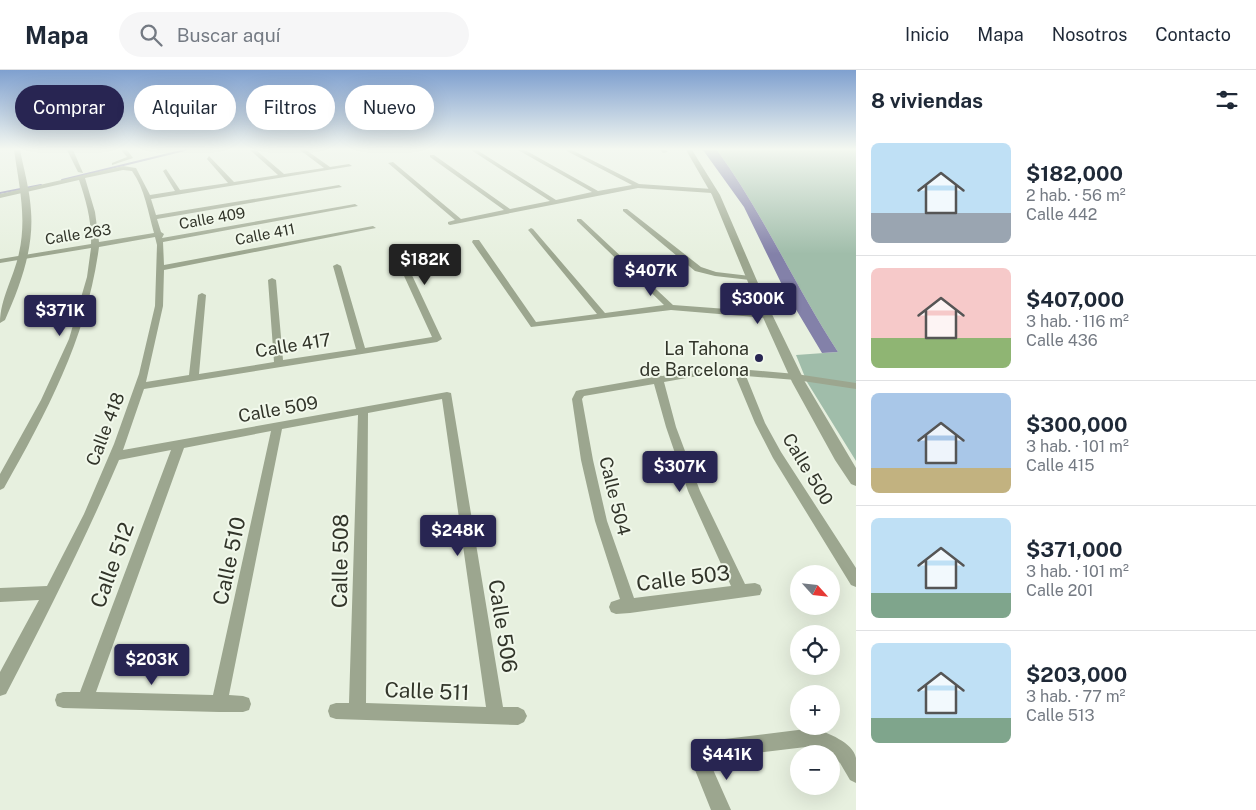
<!DOCTYPE html>
<html lang="es">
<meta charset="utf-8">
<style>
body{margin:0;font-family:"Public Sans",sans-serif;background:#f6f6f7;color:#1f2937;height:100vh;display:flex;flex-direction:column;font-size:19px;white-space:nowrap}
*{box-sizing:border-box;margin:0}
p{font-size:16px;color:#747a83}
.icon{flex:none;width:28px;height:28px;fill:none;stroke:currentColor;stroke-width:2;stroke-linecap:round;stroke-linejoin:round}
.map{position:relative;flex:1;overflow:hidden}
.side{display:flex;flex-direction:column;background:#fff;width:400px}
.side>*{flex:none}
.banner{position:absolute;left:15px;top:15px;width:475px;height:45px;display:flex;gap:10px}
.needle{width:32px;rotate:117deg}
.controls{position:absolute;left:790px;top:495px;display:grid;gap:10px}
.controls a{display:grid;place-items:center;width:50px;height:50px;border-radius:50%;background:#fff;box-shadow:0 5px 20px #0002;font-size:25px}
.price{position:absolute;translate:-50% -42px;padding:0 11px;border-radius:5px;background:#282552;color:#fff;font-size:16px;line-height:32px;filter:drop-shadow(0 1px 2px #0008)}
.price::after{content:'';position:absolute;left:50%;top:30px;width:15px;height:11px;margin-left:-8px;background:inherit;clip-path:polygon(0 0,100% 0,50% 100%)}
.price.current{background:#222;color:#fff}
ul{padding:0;list-style:none}
li{display:flex;align-items:center;gap:15px;height:125px;padding:0 15px}
li+li{border-top:1px solid #e0e1e3}
li span{display:grid;place-items:center;flex:none;width:140px;height:100px;border-radius:8px;color:#555}
li>.icon{margin-inline-start:auto}
span .icon{width:60px;height:60px;fill:#fffc;stroke-width:1}
li b{font-size:21px}
h2{display:flex;justify-content:space-between;align-items:center;height:60px;padding:0 15px;font-size:21px}
.pill{padding:0 18px;border-radius:22px;background:#fff;box-shadow:0 5px 20px #0002;font-size:18px;line-height:45px}
.pill.current{background:#282552;color:#fff}
header{display:flex;align-items:center;gap:30px;box-sizing:border-box;height:70px;padding:0 25px;background:#fff;border-bottom:1px solid #e0e1e3}
header strong{font-size:24px}
nav{display:flex;gap:28px;margin-inline-start:auto;font-size:18px}
.search{width:350px;height:45px;background:#f6f6f7;display:flex;align-items:center;gap:12px;box-sizing:border-box;padding:0 18px;border-radius:28px;color:#747a83;font-size:19px}
main{display:flex;flex:1;min-height:0}
.map>svg:first-child{display:block}
.green{fill:#a0bdaa}
.water{fill:#8381a9}
.lines{fill:none;stroke-linecap:round;stroke-linejoin:round}
.stream{stroke:#8381a9;stroke-width:2}
.minor{fill:#9ca68f;fill-rule:evenodd}
.tertiary{fill:#9ca68f;fill-rule:evenodd}
.poi-dot{fill:#282552;stroke:#f1f8eb;stroke-width:2}
.labels{text-anchor:middle;dominant-baseline:central;stroke-width:4;stroke-linejoin:round;paint-order:stroke}
.far-street-label{font-size:15px;fill:#32352a;stroke:#f1f8eb}
.street-label{font-size:18px;fill:#32352a;stroke:#f1f8eb}
.poi-label{font-size:18px;fill:#32352a;stroke:#f1f8eb;text-anchor:end}
.near-street-label{font-size:21px;fill:#32352a;stroke:#f1f8eb}
</style>
<header>
<strong>Mapa</strong>
<div class="search"><svg class="icon" aria-label="search" viewBox="0 0 24 24"><circle cx="10" cy="10" r="6"/><path d="M15 15l6 6"/></svg>Buscar aquí</div>
<nav><a>Inicio</a><a>Mapa</a><a>Nosotros</a><a>Contacto</a></nav>
</header>
<main>
<div class="map">
<svg width="856" height="740" viewBox="0 0 856 740">
<rect width="100%" height="100%" fill="#e7f0df"/>
<path class="green" d="M717,80H856V391L807,312L796,285L838,282C795,216 763,143 717,80Z"/>
<path class="water" d="M703,80H717C763,143 795,216 838,282L822,283L785,221L744,137Z"/>
<g class="lines">
<g class="stream">
<path d="M62,110L185,80"/>
<path d="M0,123L41,115"/>
</g>
<g class="minor">
<path d="M67,80H73L83,103L78,102Z"/>
<path d="M121,80H127L133,88L112,95V93L127,87Z"/>
<path d="M250,80H256L284,104L324,98L300,80H306L330,97L349,94L352,96L151,129L156,145L339,115L342,117L157,149L161,162L164,164L162,168L355,134L358,136L163,172L164,195L373,156L376,158L164,200L163,236L146,312L189,305L198,225L202,223L206,225L199,304L274,292L268,210L272,208L276,210L283,290L356,279L333,196L337,194L341,196L365,278L432,267L394,184L398,182L402,184L442,269L437,272L144,319L123,380L447,322L451,323L503,637H518L524,640L527,646L524,652L518,655L336,649L330,647L328,641L330,635L336,633H349L358,345L282,359L229,625L243,626L249,628L251,634L249,640L243,642H219L63,638L57,636L55,630L57,624L63,622H80L171,380L119,390C85,470 46,547 6,624L0,626V602L39,530L0,532V518L47,516L84,444L114,374L139,304L155,236L157,175L155,167L99,177C87,267 48,340 4,418L0,420V404L41,330L69,269L87,207L91,178L0,193V189L91,174C92,152 86,130 79,110L0,128V124L123,96L136,98L150,125L175,121L163,101L166,99L180,120L228,113L207,89L209,86L234,112L278,105ZM123,100L132,101C145,119 148,142 154,163L99,172L95,142L85,108ZM442,329L486,637L366,633L368,343ZM271,361L213,625L96,622L184,378Z"/>
<path d="M471,80H477L556,130L592,122L518,80H525L598,121L632,115L565,80H572L639,114L712,119L715,121L712,123L638,118L450,155L448,154V152L455,150L388,93L393,92L461,149L504,140L430,87V85H434L510,139L550,131Z"/>
<path d="M660,80H666L668,82L663,83Z"/>
<path d="M623,139H627L701,197L716,202L750,206L754,208L750,210L715,206L695,201L623,141Z"/>
<path d="M577,149H581L673,235L767,242L771,245L767,248L671,240L531,257L472,172L473,170H479L536,252L597,244L529,161L528,160L531,158L533,159L605,243L664,235L577,151Z"/>
<path d="M715,297L796,304L856,313V319L796,310L746,306L765,353L781,382L856,498V517L851,515L773,388L755,353L735,305L715,303L664,312L676,357L700,421L745,514L755,513L760,515L762,520L760,525L630,543L616,544L611,542L609,537L611,532L620,529L595,451L581,390L572,329L576,321L580,320L654,307L658,305L662,306ZM654,314L666,357L688,421L731,516L634,528L607,451L593,390L582,329L584,326Z"/>
<path d="M814,658C827,663 853,672 856,688C856,696 856,705 856,713L850,710L840,693L831,684L814,676L714,688L711,695L731,740H711L693,695L702,674L708,671Z"/>
</g>
<g class="tertiary">
<path d="M14,80H20C24,100 30,121 31,141C34,179 20,216 5,250L0,253C0,229 14,207 19,183C27,147 19,115 14,80Z"/>
<path d="M686,80H692L720,125L767,234L805,312L856,398V416L851,414L835,390L792,312L757,234L712,125Z"/>
</g>
</g>
<linearGradient id="sky" x2="0" y2="1"><stop stop-color="#7fa0cf"/><stop offset="0.43" stop-color="#f4f8f1"/><stop offset="1" stop-color="#f4f8f1" stop-opacity="0"/></linearGradient>
<rect width="856" height="184" fill="url(#sky)"/>
<circle class="poi-dot" cx="759" cy="288" r="5"/>
<g class="labels">
<g class="far-street-label">
<text transform="translate(212 148) rotate(-10)">Calle 409</text>
<text transform="translate(78 164) rotate(-9)">Calle 263</text>
<text transform="translate(265 164) rotate(-11)">Calle 411</text>
</g>
<g class="street-label">
<text transform="translate(293 275) rotate(-9)">Calle 417</text>
<text transform="translate(278 339) rotate(-10)">Calle 509</text>
<text transform="translate(105 359) rotate(-69)">Calle 418</text>
<text transform="translate(808 399) rotate(59)">Calle 500</text>
<text transform="translate(615 426) rotate(76)">Calle 504</text>
</g>
<g class="poi-label">
<text x="749" y="278">La Tahona<tspan x="749" dy="21">de Barcelona</tspan></text>
</g>
<g class="near-street-label">
<text transform="translate(229 491) rotate(-78)">Calle 510</text>
<text transform="translate(340 491) rotate(-89)">Calle 508</text>
<text transform="translate(112 495) rotate(-70)">Calle 512</text>
<text transform="translate(683 508) rotate(-7)">Calle 503</text>
<text transform="translate(503 556) rotate(81)">Calle 506</text>
<text transform="translate(427 621) rotate(2)">Calle 511</text>
</g>
</g>
</svg>
<div class="controls">
<a><svg class="needle" viewBox="-14 -14 28 28"><path d="M0-13l5 13h-10z" fill="#e53935"/><path d="M0 13l5-13h-10z" fill="#747a83"/></svg></a>
<a><svg class="icon" aria-label="locate" viewBox="0 0 24 24"><circle cx="12" cy="12" r="6"/><path d="M12 2v4M12 18v4M2 12h4M18 12h4"/></svg></a>
<a>+</a>
<a>−</a>
</div>
<b class="price current" style="left:425px;top:216px">$182K</b>
<b class="price" style="left:651px;top:227px">$407K</b>
<b class="price" style="left:758px;top:255px">$300K</b>
<b class="price" style="left:60px;top:267px">$371K</b>
<b class="price" style="left:680px;top:423px">$307K</b>
<b class="price" style="left:458px;top:487px">$248K</b>
<b class="price" style="left:152px;top:616px">$203K</b>
<b class="price" style="left:727px;top:711px">$441K</b>
<div class="banner">
<a class="pill current">Comprar</a>
<a class="pill">Alquilar</a>
<a class="pill">Filtros</a>
<a class="pill">Nuevo</a>
</div>
</div>
<section class="side">
<h2>8 viviendas<svg class="icon" aria-label="filters" viewBox="0 0 24 24"><path d="M4 7h16M4 17h16"/><circle cx="9" cy="7" r="2"/><circle cx="15" cy="17" r="2"/></svg></h2>
<ul>
<li><span style="background:linear-gradient(#bfe0f5 70%,#9aa5b1 0)"><svg class="icon" aria-label="home" viewBox="0 0 24 24"><path d="M3 11l9-7 9 7M6 9v11h12V9"/></svg></span><div><b>$182,000</b><p>2 hab. · 56 m²</p><p>Calle 442</p></div></li>
<li><span style="background:linear-gradient(#f6c9c9 70%,#8fb573 0)"><svg class="icon" aria-label="home" viewBox="0 0 24 24"><path d="M3 11l9-7 9 7M6 9v11h12V9"/></svg></span><div><b>$407,000</b><p>3 hab. · 116 m²</p><p>Calle 436</p></div></li>
<li><span style="background:linear-gradient(#a9c7e8 75%,#c2b280 0)"><svg class="icon" aria-label="home" viewBox="0 0 24 24"><path d="M3 11l9-7 9 7M6 9v11h12V9"/></svg></span><div><b>$300,000</b><p>3 hab. · 101 m²</p><p>Calle 415</p></div></li>
<li><span style="background:linear-gradient(#bfe0f5 75%,#7fa58c 0)"><svg class="icon" aria-label="home" viewBox="0 0 24 24"><path d="M3 11l9-7 9 7M6 9v11h12V9"/></svg></span><div><b>$371,000</b><p>3 hab. · 101 m²</p><p>Calle 201</p></div></li>
<li><span style="background:linear-gradient(#bfe0f5 75%,#7fa58c 0)"><svg class="icon" aria-label="home" viewBox="0 0 24 24"><path d="M3 11l9-7 9 7M6 9v11h12V9"/></svg></span><div><b>$203,000</b><p>3 hab. · 77 m²</p><p>Calle 513</p></div></li>
</ul>
</section>
</main>
